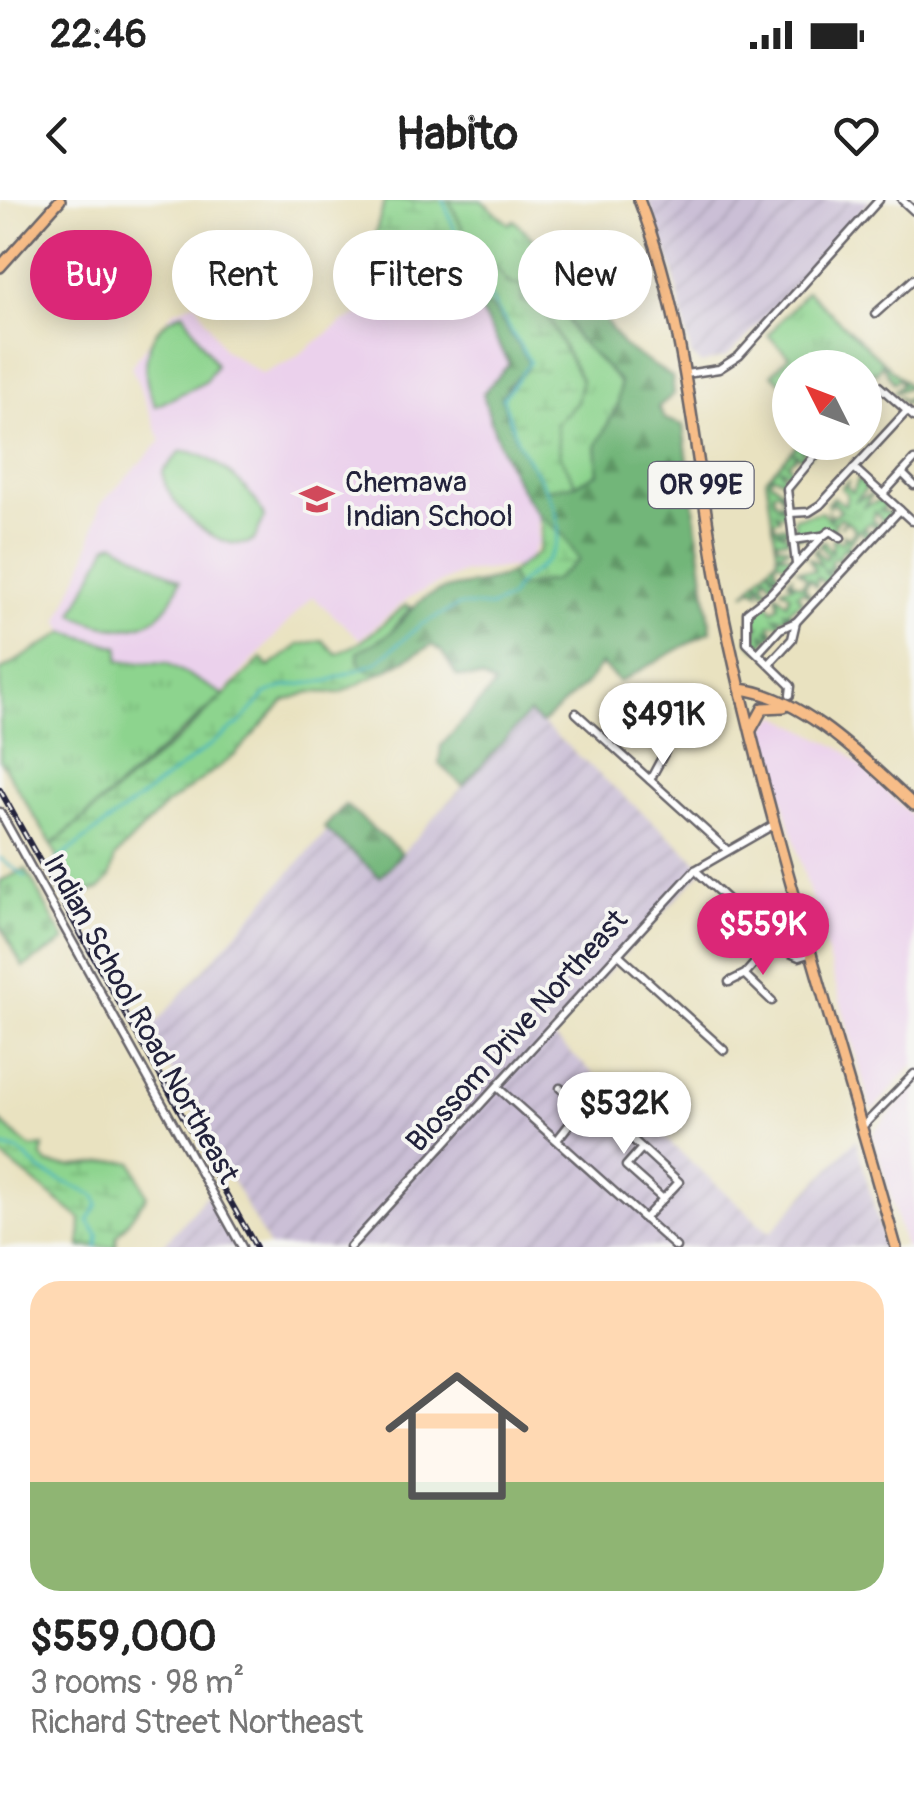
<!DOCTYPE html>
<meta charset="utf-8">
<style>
body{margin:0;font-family:Pangolin,sans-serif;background:#f6f6f6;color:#222;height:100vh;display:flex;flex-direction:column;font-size:38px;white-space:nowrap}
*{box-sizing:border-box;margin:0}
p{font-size:32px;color:#767676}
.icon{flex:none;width:55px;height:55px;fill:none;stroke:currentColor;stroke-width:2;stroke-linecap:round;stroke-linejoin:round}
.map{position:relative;height:1047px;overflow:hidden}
.side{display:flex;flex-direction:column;background:#fff;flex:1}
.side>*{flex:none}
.top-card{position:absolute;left:30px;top:30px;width:855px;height:90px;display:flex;gap:20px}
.needle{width:65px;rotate:312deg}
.tools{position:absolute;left:772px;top:150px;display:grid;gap:20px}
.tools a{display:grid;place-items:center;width:110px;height:110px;border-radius:50%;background:#fff;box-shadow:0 5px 25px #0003;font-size:50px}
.price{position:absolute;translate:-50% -85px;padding:0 22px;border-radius:35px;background:#fff;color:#222;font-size:32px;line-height:65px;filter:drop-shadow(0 2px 5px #0008)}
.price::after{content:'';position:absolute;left:50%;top:60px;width:30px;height:22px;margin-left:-15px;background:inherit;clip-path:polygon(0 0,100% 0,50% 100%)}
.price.active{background:#db2777;color:#fff}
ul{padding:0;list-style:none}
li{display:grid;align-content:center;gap:20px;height:530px;padding:0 30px}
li+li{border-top:2px solid #e0e0e0}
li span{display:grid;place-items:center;height:310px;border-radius:30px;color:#555}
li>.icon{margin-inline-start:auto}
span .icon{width:180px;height:180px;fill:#fffc;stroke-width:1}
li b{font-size:42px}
.tag{padding:0 35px;border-radius:45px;background:#fff;box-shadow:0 5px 25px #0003;font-size:35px;line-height:90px}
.tag.active{background:#db2777;color:#fff}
.status{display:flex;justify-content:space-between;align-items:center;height:70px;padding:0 50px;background:#fff;direction:ltr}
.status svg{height:28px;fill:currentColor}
header{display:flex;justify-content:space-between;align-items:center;height:130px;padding:0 30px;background:#fff;font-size:45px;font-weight:800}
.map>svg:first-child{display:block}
.built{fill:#ebd1ec}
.industrial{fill:url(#industrial-furrows)}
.grass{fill:url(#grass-tufts);stroke:#587b64;stroke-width:2.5}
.forest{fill:url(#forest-firs);stroke:#4a6c5a;stroke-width:2.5}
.wetland{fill:url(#wetland-marsh);stroke:#587b64;stroke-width:2.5}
.cemetery{fill:url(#cemetery-stones);stroke:#587b64;stroke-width:2.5}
.pitch{fill:#8dd48e;stroke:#587b64;stroke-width:2.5}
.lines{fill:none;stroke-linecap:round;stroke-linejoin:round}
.stream{stroke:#46b5c0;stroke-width:2.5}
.minor-casing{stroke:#68656a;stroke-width:11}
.major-casing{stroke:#68656a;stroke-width:14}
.minor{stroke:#fff;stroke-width:6}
.major{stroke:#f7bd88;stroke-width:9}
.rail-casing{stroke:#22223b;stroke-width:6}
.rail{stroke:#f6f6f2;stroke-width:2.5;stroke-dasharray:8;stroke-linecap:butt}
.labels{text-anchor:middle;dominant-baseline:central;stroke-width:8;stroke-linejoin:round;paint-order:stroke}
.shield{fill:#f6f6f2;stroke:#626272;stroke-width:2.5}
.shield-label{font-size:28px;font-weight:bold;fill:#22223b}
.poi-label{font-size:30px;fill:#22223b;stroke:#f6f6f2;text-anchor:start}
.street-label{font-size:30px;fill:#22223b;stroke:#f6f6f2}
</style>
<div class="status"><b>22:46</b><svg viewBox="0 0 49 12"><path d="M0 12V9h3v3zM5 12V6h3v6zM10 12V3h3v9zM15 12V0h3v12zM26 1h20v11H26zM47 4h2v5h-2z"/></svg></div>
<header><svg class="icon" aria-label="back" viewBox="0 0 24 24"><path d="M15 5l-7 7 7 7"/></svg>Habito<svg class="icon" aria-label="heart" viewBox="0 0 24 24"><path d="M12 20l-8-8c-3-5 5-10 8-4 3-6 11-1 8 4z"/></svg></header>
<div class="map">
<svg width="914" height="1047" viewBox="0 0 914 1047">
<defs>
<pattern id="industrial-furrows" width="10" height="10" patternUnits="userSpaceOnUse" patternTransform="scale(2.5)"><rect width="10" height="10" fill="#cbbfd6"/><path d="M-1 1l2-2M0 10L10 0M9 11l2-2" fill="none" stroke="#aea4b9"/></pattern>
<pattern id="grass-tufts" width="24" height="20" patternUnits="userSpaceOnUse" patternTransform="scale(2.5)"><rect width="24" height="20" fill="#8dd48e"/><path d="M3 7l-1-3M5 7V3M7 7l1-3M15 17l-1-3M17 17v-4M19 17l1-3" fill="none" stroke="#79b67b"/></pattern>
<pattern id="forest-firs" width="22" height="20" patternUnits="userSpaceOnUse" patternTransform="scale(2.5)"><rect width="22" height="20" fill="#72b679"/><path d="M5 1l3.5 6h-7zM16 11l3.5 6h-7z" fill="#5d9464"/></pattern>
<pattern id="wetland-marsh" width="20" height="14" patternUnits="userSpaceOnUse" patternTransform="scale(2.5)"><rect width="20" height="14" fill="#8dd48e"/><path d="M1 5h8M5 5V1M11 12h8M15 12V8" fill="none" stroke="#79b67b"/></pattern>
<pattern id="cemetery-stones" width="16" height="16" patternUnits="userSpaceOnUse" patternTransform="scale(2.5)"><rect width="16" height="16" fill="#8dd48e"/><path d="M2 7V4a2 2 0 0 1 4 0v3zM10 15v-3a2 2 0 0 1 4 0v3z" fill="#79b67b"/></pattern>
</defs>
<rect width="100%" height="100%" fill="#f6f6f2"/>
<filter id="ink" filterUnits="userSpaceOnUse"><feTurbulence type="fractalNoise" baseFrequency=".01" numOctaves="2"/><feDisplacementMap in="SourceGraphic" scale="20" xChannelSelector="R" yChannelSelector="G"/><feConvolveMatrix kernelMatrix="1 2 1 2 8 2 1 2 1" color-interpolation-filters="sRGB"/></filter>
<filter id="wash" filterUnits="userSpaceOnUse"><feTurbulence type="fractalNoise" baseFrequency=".0048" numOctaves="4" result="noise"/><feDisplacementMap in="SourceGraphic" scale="40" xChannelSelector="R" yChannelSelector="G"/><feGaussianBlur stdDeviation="2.25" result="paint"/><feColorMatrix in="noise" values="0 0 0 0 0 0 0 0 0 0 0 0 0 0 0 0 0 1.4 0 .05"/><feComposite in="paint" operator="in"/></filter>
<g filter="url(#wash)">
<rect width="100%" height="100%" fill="#e9e2c0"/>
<g class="built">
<path d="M390,100L476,102L510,164L483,193L504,253L538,314V342L531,355L518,367L464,372L410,397L360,439L312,396L223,493L167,463L118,461L119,447L65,432L59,420L86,358L100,305L161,241L131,166L173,111L196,102L223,149L262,174L290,161L343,122Z"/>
<path d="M777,515L845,551L914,618V864L872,911L763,530Z"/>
<path d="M914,887V1047H905L873,933Z"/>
</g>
<g class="industrial">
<path d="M648,0H871L742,143L726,157L701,164L691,155L673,70Z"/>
<path d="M530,513L705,668L550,834L770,1033L856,939L885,1047H269L149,831L327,631L380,677Z"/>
<path d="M207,994L237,1047H162Z"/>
</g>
<g class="grass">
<path d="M449,0H481L509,24L514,20L586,93L563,110L575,135L620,183L618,205L596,246L598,273L576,284L560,256L556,224L577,202L581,180L545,113L522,101L494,65L477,60Z"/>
<path d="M807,91L914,191L912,201L905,203L897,196L905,201L913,192L908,187L893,193L902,183L898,179L894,183L882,164L876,174L872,171L867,176L872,186L867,191L865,168H790V192L772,174L789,156L768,135Z"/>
<path d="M799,243H806L812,252L807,257L809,252L801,247L805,259L800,264L803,259L794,253L796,257L789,262L792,273L788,277L789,273L780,268L786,280L783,286L782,279L772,276L770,281L782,290L783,299L779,291L773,292L775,302H784L777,307H784L785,315L776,313L780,319L774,320L775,327L787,326L788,331L777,330L788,336V340H777V344L789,348L778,353L791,356V365L784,373L788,366L777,360L775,368L782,375L779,378L770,368L776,382L773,385L766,375L763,383L769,389L764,392L758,379L759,393L753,388L744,394L778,357L766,279Z"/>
<path d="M858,279L867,287L856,300L872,294L864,306L881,300L886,305L880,311L892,313L884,323L875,312L873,321L880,326L874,333L876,328L870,323L863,327L871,335L866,340L861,329L847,345L855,353L851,358L845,347L838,356L846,363L834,358L830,363L836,369L829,368L833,376L823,369L831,380L826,384L817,377L816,386L810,379L804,387L813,399L803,391L797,394L802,401L788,411L795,417L800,415L795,420L785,412L787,418L775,417L783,423L769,424L774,433L766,429L772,435L769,438L762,433L767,439L758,450L749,441L760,426L751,427L753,411L767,401L773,410L779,406L776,393L787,403L790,394L781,388L793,385L788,381L793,375L790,380L801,386L807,378L798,370L815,371L809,358L821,365L814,351L818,347L816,351L825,359L828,355L820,345L824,341L832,352L833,338L842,342L845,338L842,333L848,338L856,330L847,321L840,327L845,321L841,317L834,324L835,330L796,337L794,318L821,312L831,321L828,312L833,316L841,310L832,301L830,307L827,304L833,297L845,305L847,294L841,288L849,280L846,286L853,292Z"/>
<path d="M65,432L119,447V461L167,463L224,495L52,645L0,560V471Z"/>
</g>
<g class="forest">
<path d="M586,93L624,147L672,177L674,194L658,207L665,219L683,225L711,431L619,482L601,464L586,484L541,524L529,513L463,586L439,564L441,546L495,485L482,478L457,476L442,452L432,445L383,472L370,473L358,462V451C367,446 378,442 386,436C402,425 409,407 426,397C455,381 482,388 510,373L516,388L554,380L578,361C567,341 552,331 538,314C513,282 492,232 483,193L509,164L476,102L493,108L528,160L527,168L506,187L547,289L576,284L598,273L596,246L618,205L620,182L575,136L563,109Z"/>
<path d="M345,605L402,653L380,677L324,628Z"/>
</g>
<g class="wetland">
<path d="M385,0H449L477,60L494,65L510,84L523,85L522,101L545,112L581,180L577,202L556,224L560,256L576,284L546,289L517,242L501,196L527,169L528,160L493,108L476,102L390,100L372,45Z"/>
<path d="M538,314L564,336L579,360L554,380L516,388L510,373L539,352L542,327Z"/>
<path d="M406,405L411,407L389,434L358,452V462L370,472H383L340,493L310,492L284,501L234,556L165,606L115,657L110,677L100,689L85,693L71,689L52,645L186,532L262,458L269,467L299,445L322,440L337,454L361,442Z"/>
<path d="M0,921L31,948L43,946L42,957L47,963C80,973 109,956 133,963L147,996L117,1036L116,1047H80L81,1019L0,955Z"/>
</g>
<path class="cemetery" d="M26,669L65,741L23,767L0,725V681Z"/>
<g class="pitch">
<path d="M183,112L216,165L205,182L156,206C137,172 144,128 183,112Z"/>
<path d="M180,252C206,246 259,294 264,318L254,340C223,360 162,301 163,272Z"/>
<path d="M115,343L180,380C164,435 116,437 73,414L108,345Z"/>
</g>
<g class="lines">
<g class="stream">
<path d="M0,658L26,677"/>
<path d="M55,662L240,523L266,494L286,486L328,481L376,463L420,425L460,405L490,407L510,398C519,376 539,374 551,354C575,317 534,274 518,242C512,228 508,212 503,198L530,162L465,56L443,0"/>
<path d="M0,946L19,951L41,971L95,996L98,1004L88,1021L98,1035L97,1047"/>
</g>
</g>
</g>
<g filter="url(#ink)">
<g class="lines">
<g class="minor-casing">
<g id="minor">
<path d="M902,0L914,11"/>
<path d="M875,114L914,79"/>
<path d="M686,174L719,169L739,156L879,0"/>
<path d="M865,200L879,186L914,217"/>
<path d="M854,268L912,321"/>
<path d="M902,273L914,285"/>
<path d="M883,294L914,260"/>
<path d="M790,313L809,312L820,305L907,211"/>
<path d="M793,340L821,336"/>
<path d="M796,364L787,289L826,242"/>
<path d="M796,422L900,310"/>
<path d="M758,453L780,429L796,422L792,439L769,464"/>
<path d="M790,495L791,486L747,443V412L770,394L823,336L830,331L841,338"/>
<path d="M576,513L726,649"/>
<path d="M650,580L665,552"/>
<path d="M0,612L242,1047"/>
<path d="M695,670L783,750L799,757L812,753"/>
<path d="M618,754L724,850"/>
<path d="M745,775L772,801"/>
<path d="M729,782L745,774L773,742"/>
<path d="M497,887L676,1047"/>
<path d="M560,888L583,907"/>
<path d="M862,927L914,874"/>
<path d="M557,940L583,907L593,905L603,912L679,982L644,1019"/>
<path d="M642,948L626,966L663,999"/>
<path d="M350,1047L695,670L775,624"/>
</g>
</g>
<g class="major-casing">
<g id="major">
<path d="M639,0C693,138 695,287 727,431C772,639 839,842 896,1047"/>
<path d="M0,67L60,0"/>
<path d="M740,489C804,496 869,564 914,605"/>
<path d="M751,530L763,508L784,507"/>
</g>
</g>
<use href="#minor" class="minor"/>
<use href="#major" class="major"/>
<g class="rail-casing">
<path id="rail" d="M0,590L256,1047"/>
</g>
<use href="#rail" class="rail"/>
</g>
</g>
<defs>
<g id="school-bare" transform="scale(2.7)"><path d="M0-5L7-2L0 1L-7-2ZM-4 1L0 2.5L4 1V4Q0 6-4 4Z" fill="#d1495b" stroke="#f6f6f2" stroke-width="2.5" paint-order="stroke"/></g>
</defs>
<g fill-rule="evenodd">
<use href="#school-bare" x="317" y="299"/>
</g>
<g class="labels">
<rect class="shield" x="648.5" y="262" width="105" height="46" rx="8"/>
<g class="shield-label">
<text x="701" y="285">OR 99E</text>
</g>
<g class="poi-label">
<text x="345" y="282">Chemawa<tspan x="345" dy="34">Indian School</tspan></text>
</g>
<g class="street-label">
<text transform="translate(141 819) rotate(61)">Indian School Road Northeast</text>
<text transform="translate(517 831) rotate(-48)">Blossom Drive Northeast</text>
</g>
</g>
</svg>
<div class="tools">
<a><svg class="needle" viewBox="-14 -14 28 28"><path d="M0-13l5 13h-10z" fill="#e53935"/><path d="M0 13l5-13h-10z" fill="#767676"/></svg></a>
</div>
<b class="price" style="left:663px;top:568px">$491K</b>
<b class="price active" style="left:763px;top:778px">$559K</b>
<b class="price" style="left:624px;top:957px">$532K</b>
<div class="top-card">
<a class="tag active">Buy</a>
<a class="tag">Rent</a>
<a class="tag">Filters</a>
<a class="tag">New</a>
</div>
</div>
<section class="side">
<ul>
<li><span style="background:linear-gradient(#ffd9b3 65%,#8fb573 0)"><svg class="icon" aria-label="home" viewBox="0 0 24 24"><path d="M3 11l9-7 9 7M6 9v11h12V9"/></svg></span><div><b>$559,000</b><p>3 rooms · 98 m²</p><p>Richard Street Northeast</p></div></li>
</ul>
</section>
